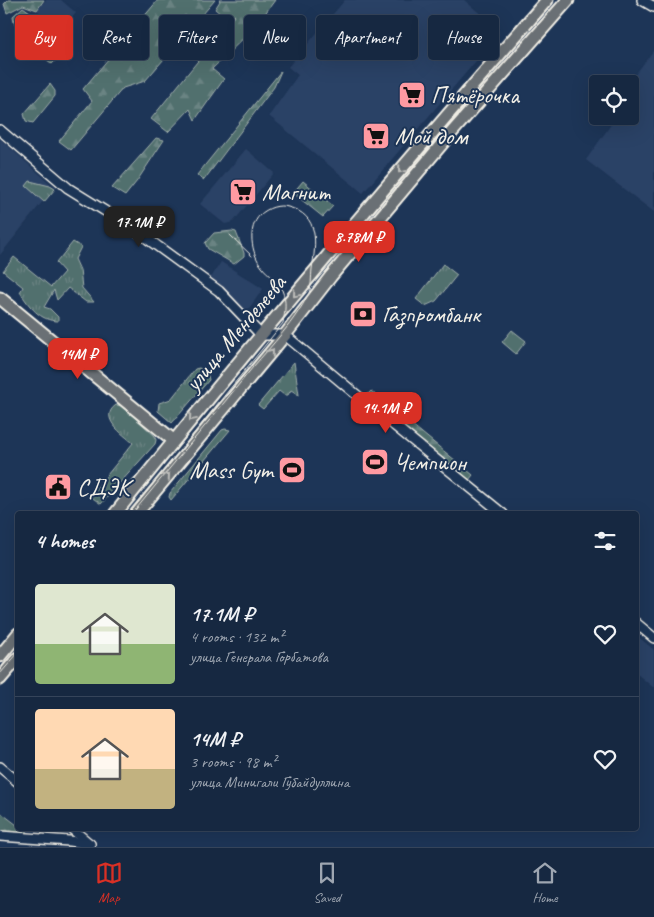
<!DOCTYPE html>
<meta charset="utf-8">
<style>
body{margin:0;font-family:Caveat,sans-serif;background:#23344c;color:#f1f3f6;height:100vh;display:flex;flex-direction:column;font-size:19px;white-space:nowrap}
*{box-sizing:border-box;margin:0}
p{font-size:16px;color:#9ea6b1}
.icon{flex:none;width:28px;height:28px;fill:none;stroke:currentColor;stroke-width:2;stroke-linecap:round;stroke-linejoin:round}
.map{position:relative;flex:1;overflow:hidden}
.panel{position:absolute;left:15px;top:511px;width:624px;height:320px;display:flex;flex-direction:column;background:#162841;border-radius:5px;box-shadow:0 5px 20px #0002,0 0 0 1px #35445a}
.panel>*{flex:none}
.top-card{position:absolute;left:15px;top:15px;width:625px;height:45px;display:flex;gap:10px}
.fabs{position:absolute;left:589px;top:75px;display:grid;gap:10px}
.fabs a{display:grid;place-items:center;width:50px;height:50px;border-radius:5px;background:#162841;box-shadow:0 5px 20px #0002,0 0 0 1px #35445a;font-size:25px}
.price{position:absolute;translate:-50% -42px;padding:0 11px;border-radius:10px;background:#d93025;color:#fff;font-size:16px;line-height:32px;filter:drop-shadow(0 1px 2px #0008)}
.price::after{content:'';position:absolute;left:50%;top:30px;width:15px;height:11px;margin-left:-8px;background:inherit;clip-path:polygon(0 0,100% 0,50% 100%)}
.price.selected{background:#222;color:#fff}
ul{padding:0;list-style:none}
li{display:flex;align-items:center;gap:15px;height:125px;padding:0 20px}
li+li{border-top:1px solid #35445a}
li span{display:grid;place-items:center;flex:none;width:140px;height:100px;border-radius:5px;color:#555}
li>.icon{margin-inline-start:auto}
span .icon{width:60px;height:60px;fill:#fffc;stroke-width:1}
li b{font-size:21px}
h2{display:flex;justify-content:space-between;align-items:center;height:60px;padding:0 20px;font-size:21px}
.tag{padding:0 18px;border-radius:5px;background:#162841;box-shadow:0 5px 20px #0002,0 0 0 1px #35445a;font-size:18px;line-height:45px}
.tag.selected{background:#d93025;color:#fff}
.menu{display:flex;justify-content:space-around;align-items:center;height:70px;border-top:1px solid #35445a;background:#162841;font-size:14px;color:#9ea6b1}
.menu a{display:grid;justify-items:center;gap:2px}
.menu .selected{color:#d93025}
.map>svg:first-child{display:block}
.built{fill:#2c4266}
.grass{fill:url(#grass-tufts);stroke:#a2b0ab}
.forest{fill:url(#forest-firs);stroke:#a2b0ab}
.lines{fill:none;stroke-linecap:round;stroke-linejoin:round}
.minor-casing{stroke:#f4f1e8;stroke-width:12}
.major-casing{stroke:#f4f1e8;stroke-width:15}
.minor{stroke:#1d3557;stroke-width:9}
.major{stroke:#6a7074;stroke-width:11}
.tram{stroke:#f4f1e8;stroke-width:1}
.oneway{stroke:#bdbdba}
.labels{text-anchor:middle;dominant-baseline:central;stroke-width:4;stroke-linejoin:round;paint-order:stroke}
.poi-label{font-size:24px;fill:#f4f1e8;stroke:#1d3557;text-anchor:start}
.street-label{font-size:24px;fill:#f4f1e8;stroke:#1d3557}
</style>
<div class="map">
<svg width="654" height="847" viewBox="0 0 654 847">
<defs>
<pattern id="grass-tufts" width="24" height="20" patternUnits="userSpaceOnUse" patternTransform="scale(1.25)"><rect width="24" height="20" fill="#516f6e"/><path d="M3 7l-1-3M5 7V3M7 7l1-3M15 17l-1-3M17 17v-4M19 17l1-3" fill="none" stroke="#6b8483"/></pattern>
<pattern id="forest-firs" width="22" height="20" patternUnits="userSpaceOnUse" patternTransform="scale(1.25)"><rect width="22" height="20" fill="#516f6e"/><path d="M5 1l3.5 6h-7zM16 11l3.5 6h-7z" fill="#6b8483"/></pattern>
</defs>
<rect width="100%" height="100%" fill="#1d3557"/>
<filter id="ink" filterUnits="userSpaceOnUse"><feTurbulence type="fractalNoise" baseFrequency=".02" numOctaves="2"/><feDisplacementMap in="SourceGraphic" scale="10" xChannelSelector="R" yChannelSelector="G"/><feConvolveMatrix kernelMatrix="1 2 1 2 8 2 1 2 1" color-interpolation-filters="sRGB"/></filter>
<g filter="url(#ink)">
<g class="built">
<path d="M46,0H61L76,13L60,31L37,10Z"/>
<path d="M345,0H464L498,29L499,34L363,193L269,116L298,75L288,67Z"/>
<path d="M654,50V212L586,160L617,116H630V84H628Z"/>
<path d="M0,139L54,187L0,255Z"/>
<path d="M246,149L274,173L233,222L225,224L200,204Z"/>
<path d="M221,262L263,289L247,311L209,281Z"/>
<path d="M636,635L654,650V688L636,673Z"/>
</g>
<g class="grass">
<path d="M23,7L73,43L52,64C37,51 15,36 13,16Z"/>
<path d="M30,181L50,186L55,189L44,202L26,186Z"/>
<path d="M73,242L81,247L75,259L80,270L82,288L94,302H86L68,288L57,300L54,290L44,307L50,309L58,317V321C40,321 29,306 20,292L23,287L3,271L14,257L51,287L64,272L56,263Z"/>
<path d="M443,264L457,275L436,301L425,306L416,299Z"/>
<path d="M512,330L526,341L516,354L502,342Z"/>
<path d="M294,362L299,395L291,390L288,395H284L279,391L263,409L258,405Z"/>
<path d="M199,368L207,372L209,380L172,423L158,411L159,403L171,399L195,369Z"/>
<path d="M116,405L122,406L155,436L156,440L155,444L101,504L90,496L133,443C123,434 98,418 116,405Z"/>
<path d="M225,429L230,430L171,500L169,497L170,493L222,430Z"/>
<path d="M0,812L17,825L18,829H23L31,834L0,832Z"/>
</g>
<g class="forest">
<path d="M8,0H44L37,10L23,5L7,13L4,4Z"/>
<path d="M158,0H215L145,81L123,88L71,150L59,141L92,101L83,89Z"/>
<path d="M219,0H275L255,27L212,69L224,79L195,120L190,109L168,132L151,119L235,15L227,19L215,9L220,1Z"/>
<path d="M281,71L274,87L204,180L197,175Z"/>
<path d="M50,84L55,91V96L33,123L26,121L24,114Z"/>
<path d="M156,138L164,140L137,181L125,196L112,188Z"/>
<path d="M303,181L333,206L323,217L293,193Z"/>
<path d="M232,231L236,232L244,253V256L234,264L208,249L205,243L214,233Z"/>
<path d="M371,391L473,475L469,480L366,396Z"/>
</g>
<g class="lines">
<g class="minor-casing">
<g id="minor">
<path d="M642,0L654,7"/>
<path d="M0,130L68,188L134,229L219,291L261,335H285L358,396L503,514"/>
<path d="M636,623L654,638"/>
<path d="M0,767L18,782"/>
<path d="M72,829L90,844"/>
<path d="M0,836L69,841L90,844"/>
</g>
</g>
<g class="major-casing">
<g id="major">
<path d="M0,298L173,440"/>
<path d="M115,514C255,339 400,169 547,0"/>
<path d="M136,514L285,335L331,276L446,139L568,0"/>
<path d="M0,656L18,634"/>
<path d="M0,679L18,658"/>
</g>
</g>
<use href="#minor" class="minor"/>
<use href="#major" class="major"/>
<g class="tram">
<path d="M230,235L252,256"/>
<path d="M129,514L283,323C285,311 287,302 282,290C279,281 268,275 262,267C251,253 247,228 260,215C267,208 279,204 288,207C320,215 316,243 312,269C311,277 312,288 308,295C295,321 272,345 253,367C213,417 172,465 132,514"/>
<path d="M0,674L18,653"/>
</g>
</g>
<defs><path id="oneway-chevron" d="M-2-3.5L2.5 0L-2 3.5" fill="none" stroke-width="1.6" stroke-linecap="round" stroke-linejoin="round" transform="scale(1.25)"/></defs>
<g class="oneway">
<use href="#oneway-chevron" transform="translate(401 170) rotate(130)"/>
<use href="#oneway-chevron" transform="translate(296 294) rotate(130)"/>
<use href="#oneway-chevron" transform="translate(271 352) rotate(-51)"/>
<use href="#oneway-chevron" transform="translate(192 418) rotate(130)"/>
<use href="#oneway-chevron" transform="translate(167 476) rotate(-50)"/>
</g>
</g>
<defs>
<g id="supermarket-square" transform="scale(1.4375)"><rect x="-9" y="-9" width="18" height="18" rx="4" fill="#ff9aa2" stroke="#1d3557"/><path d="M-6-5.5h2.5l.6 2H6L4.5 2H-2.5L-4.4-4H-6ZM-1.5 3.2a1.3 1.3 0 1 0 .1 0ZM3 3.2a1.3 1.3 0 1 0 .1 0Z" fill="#111"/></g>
<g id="bank-square" transform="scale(1.4375)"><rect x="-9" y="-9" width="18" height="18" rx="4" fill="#ff9aa2" stroke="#1d3557"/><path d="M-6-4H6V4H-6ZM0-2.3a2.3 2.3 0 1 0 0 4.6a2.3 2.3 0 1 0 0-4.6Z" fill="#111"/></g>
<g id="stadium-square" transform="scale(1.4375)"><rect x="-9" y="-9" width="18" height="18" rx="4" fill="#ff9aa2" stroke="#1d3557"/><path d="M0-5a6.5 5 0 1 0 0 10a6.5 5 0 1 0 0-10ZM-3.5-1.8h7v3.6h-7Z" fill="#111"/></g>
<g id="civic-square" transform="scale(1.4375)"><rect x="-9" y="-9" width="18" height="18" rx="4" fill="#ff9aa2" stroke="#1d3557"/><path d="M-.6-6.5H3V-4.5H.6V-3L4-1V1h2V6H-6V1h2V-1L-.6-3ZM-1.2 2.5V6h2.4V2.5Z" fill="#111"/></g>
</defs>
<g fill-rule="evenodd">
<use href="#supermarket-square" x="412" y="95"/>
<use href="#supermarket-square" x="376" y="136"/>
<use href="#supermarket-square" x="243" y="192"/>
<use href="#bank-square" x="363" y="314"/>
<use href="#stadium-square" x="375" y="462"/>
<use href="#stadium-square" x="292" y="470"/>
<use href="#civic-square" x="58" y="487"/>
</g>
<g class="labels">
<g class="poi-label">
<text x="431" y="95">Пятёрочка</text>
<text x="395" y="136">Мой дом</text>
<text x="262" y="192">Магнит</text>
<text x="382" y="314">Газпромбанк</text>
<text x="394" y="462">Чемпион</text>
<text x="273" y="470" text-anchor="end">Mass Gym</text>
<text x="77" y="487">СДЭК</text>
</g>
<g class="street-label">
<text transform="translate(235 333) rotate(-50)">улица Менделеева</text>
</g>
</g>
</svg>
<div class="fabs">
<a><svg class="icon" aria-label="locate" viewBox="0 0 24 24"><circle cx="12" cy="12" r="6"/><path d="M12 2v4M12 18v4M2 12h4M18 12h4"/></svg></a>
</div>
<b class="price selected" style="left:139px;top:248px">17.1M ₽</b>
<b class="price" style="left:359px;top:263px">8.78M ₽</b>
<b class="price" style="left:78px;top:380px">14M ₽</b>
<b class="price" style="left:386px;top:434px">14.1M ₽</b>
<div class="top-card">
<a class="tag selected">Buy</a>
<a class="tag">Rent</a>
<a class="tag">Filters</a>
<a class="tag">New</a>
<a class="tag">Apartment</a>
<a class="tag">House</a>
</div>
<section class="panel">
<h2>4 homes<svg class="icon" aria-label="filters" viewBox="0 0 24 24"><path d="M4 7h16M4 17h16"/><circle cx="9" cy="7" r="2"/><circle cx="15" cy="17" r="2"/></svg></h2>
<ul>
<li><span style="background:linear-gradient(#dfe7d0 60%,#8fb573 0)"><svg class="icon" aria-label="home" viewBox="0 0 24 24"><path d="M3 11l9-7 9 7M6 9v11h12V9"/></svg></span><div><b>17.1M ₽</b><p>4 rooms · 132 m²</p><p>улица Генерала Горбатова</p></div><svg class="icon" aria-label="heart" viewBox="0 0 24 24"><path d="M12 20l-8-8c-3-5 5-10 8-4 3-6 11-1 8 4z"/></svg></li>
<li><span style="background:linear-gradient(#ffd9b3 60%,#c2b280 0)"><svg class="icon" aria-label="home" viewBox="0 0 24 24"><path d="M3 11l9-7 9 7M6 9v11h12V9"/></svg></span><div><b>14M ₽</b><p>3 rooms · 98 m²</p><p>улица Минигали Губайдуллина</p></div><svg class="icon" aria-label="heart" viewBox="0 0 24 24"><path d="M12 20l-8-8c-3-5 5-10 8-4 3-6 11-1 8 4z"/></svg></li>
</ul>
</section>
</div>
<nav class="menu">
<a class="selected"><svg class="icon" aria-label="map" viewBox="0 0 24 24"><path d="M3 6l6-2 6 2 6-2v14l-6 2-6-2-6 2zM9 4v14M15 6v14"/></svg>Map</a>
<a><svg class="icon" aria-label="saved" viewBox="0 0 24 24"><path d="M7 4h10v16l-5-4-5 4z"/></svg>Saved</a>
<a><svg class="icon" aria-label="home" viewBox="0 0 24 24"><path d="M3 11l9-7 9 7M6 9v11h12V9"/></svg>Home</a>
</nav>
